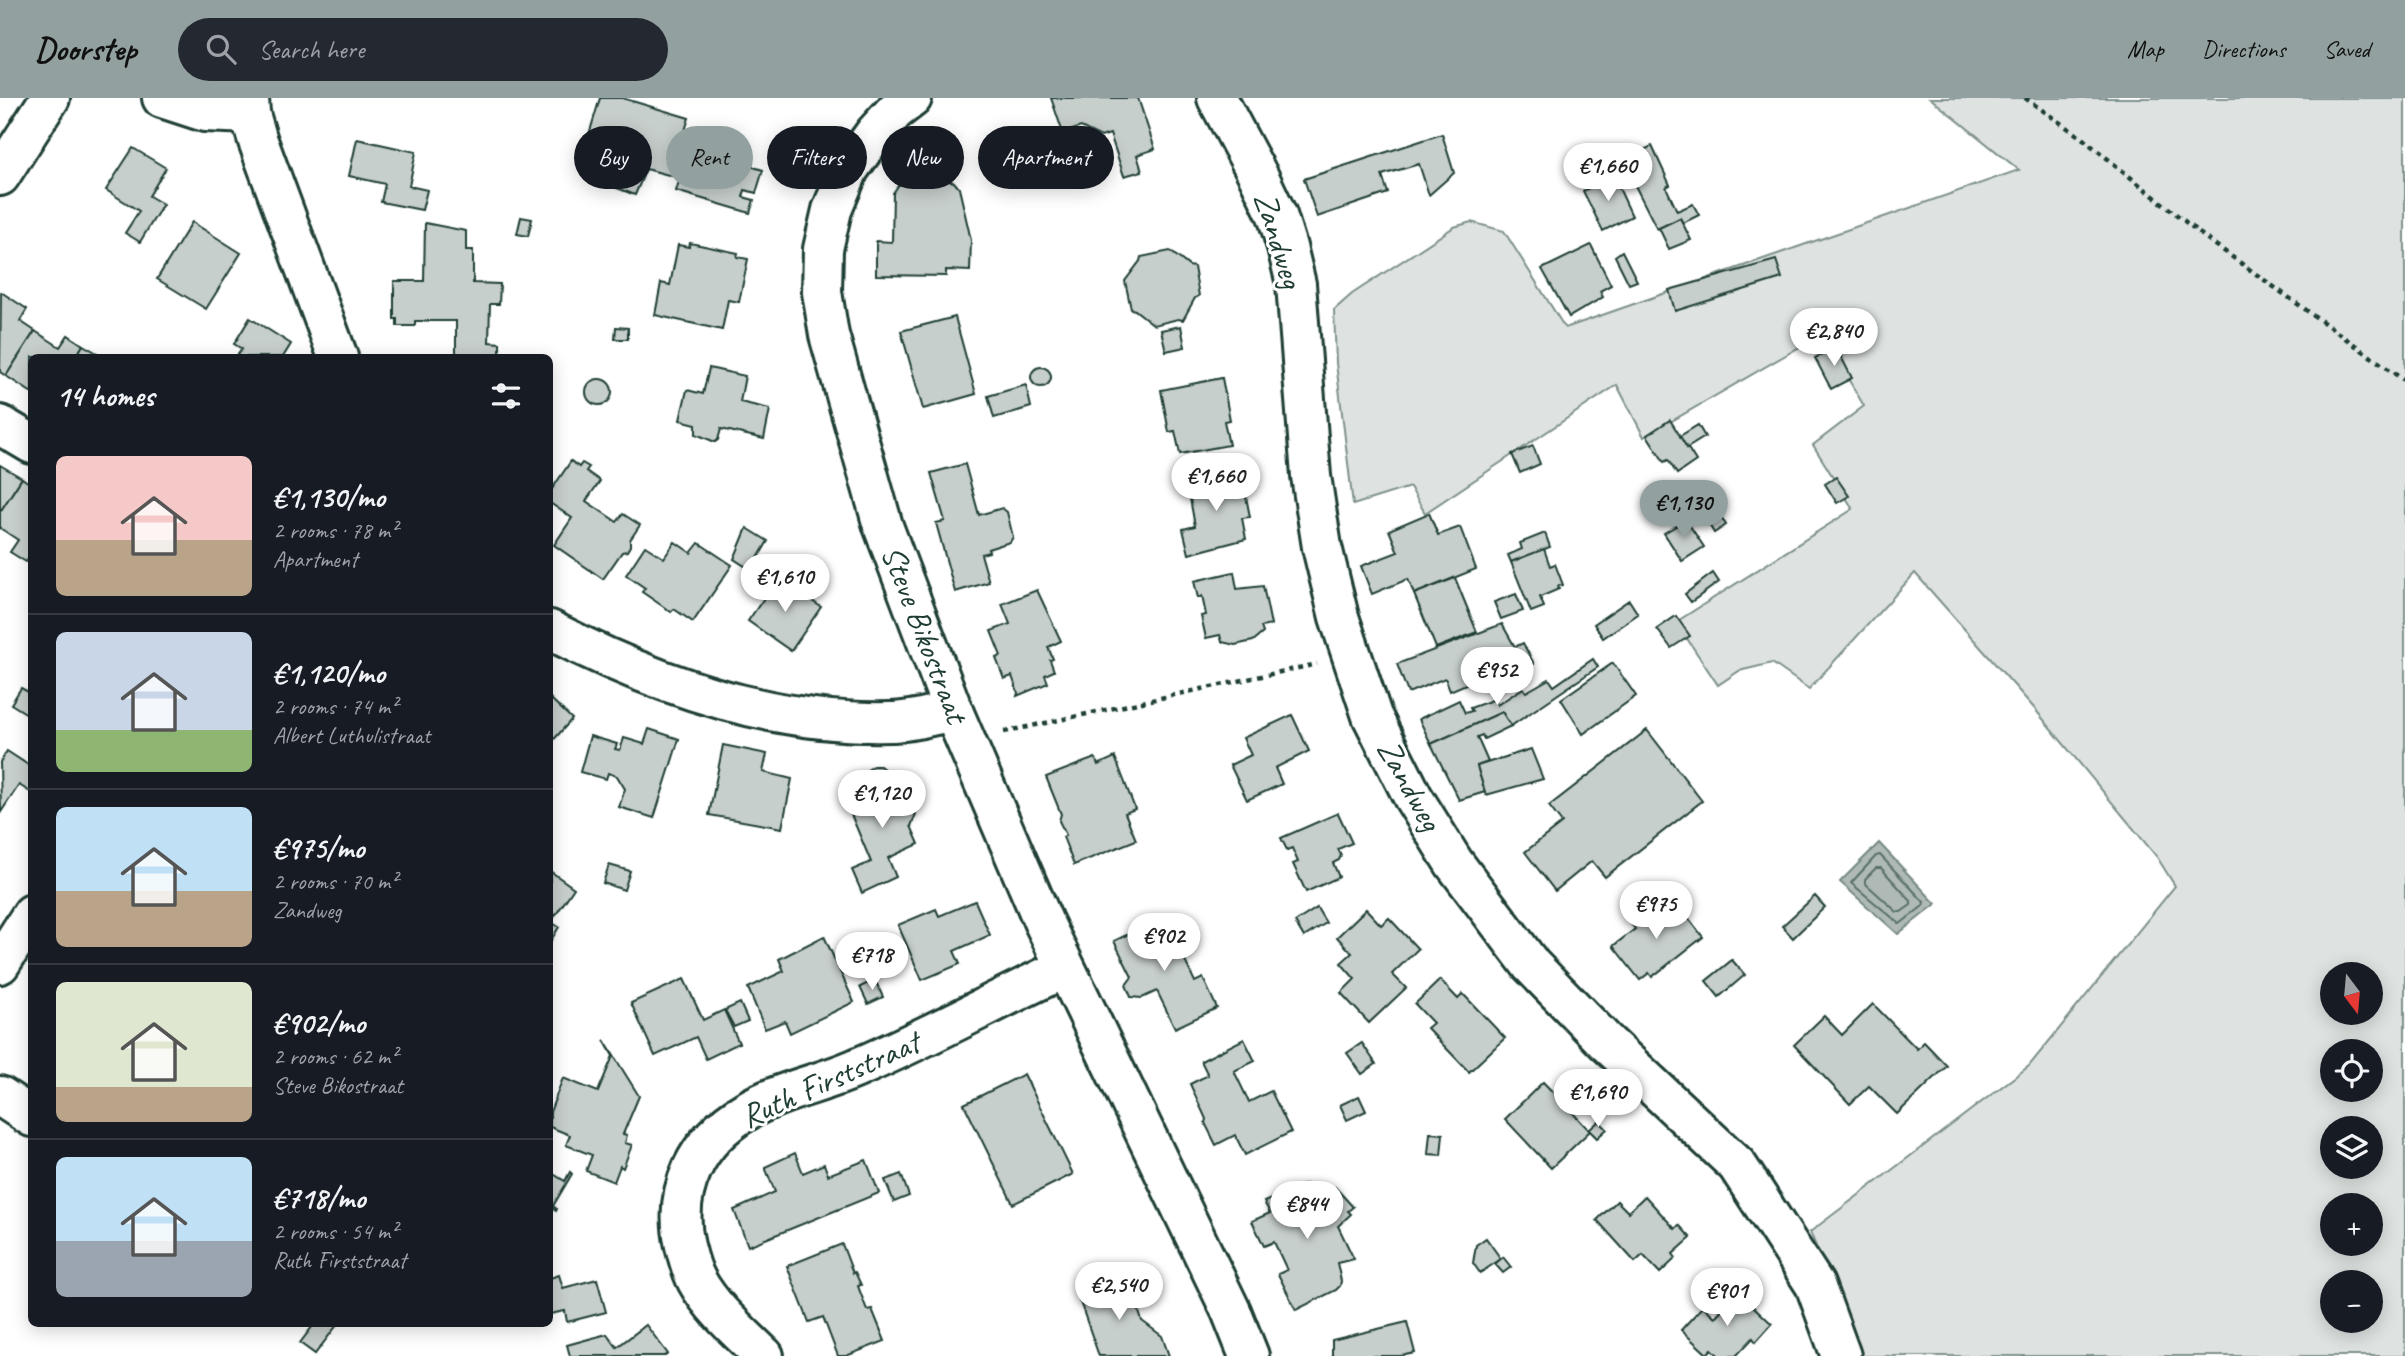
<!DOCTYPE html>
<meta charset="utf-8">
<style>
body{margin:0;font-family:Caveat,sans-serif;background:#242831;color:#f1f3f6;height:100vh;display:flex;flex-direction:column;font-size:26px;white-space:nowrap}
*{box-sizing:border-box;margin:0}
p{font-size:23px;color:#9ea1a6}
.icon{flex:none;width:38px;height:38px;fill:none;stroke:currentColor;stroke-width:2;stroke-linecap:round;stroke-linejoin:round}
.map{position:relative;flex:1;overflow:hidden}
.drawer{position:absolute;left:28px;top:256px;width:525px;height:973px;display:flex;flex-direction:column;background:#171b24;border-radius:10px;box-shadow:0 4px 18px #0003}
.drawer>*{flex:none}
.hud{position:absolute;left:574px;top:28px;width:665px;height:63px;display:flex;gap:14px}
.needle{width:46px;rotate:164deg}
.fabs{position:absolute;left:2320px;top:864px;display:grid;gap:14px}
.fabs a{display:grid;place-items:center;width:63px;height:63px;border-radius:50%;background:#171b24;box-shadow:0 4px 18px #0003;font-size:35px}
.price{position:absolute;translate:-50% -60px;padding:0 16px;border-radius:24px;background:#fff;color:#222;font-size:23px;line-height:46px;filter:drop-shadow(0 2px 4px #0008)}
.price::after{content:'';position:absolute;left:50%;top:42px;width:21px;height:16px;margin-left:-10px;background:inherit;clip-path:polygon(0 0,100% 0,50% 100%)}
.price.current{background:#92a19f;color:#111}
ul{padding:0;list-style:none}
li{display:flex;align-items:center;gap:21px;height:175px;padding:0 28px}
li+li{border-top:2px solid #363941}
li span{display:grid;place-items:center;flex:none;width:196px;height:140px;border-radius:10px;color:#555}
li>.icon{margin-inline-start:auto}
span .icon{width:84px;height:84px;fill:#fffc;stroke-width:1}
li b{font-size:30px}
h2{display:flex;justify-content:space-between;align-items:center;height:84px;padding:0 28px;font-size:30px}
.tag{padding:0 24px;border-radius:32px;background:#171b24;box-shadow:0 4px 18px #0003;font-size:24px;line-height:63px}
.tag.current{background:#92a19f;color:#111}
header{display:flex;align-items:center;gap:42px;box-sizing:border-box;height:98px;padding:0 35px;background:#92a19f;color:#111}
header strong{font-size:33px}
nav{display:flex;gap:38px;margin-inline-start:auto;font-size:24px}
.search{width:490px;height:63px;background:#242831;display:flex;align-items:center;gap:18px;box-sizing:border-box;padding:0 24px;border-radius:38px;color:#9ea1a6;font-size:26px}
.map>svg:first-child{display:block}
.green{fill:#dee3e2;stroke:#7e908b;stroke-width:2;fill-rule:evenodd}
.water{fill:#afbab7;stroke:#758883;stroke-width:2}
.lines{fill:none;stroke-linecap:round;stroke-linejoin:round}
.shore{stroke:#596f68;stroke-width:2}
.building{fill:#c7cfcc;stroke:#1f3d34;stroke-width:2}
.minor-casing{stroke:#1f3d34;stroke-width:44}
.path{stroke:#1f3d34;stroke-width:4.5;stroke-dasharray:5 5;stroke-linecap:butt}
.minor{stroke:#fff;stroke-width:38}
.labels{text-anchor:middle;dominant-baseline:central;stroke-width:6;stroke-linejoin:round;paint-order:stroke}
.street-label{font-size:33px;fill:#1f3d34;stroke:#fff}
</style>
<header>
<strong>Doorstep</strong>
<div class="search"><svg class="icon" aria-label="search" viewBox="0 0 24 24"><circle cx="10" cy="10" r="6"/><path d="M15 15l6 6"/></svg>Search here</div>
<nav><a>Map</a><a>Directions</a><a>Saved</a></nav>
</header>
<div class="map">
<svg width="2405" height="1258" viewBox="0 0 2405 1258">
<rect width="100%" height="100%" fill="#fff"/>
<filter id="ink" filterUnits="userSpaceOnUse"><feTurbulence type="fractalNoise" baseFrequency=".0143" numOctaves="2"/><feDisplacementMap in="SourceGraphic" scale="14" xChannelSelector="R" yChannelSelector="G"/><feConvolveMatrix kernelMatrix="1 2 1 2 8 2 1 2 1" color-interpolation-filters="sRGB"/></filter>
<g filter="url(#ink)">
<path class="green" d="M1930,0H2405V1258H1862L1810,1134L2029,968L2175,788L2157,759L2034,610L1915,475L1809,591L1772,565L1739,573L1718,587L1676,524L1853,411L1813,347L1864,308L1822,236L1644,339L1617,287L1425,415L1410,389L1353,407L1336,265L1334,212L1352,196L1454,129L1471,124L1504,133L1565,230L2019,72ZM2333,877H2371V915H2333ZM2333,954H2371V992H2333ZM2333,1031H2371V1069H2333ZM2333,1108H2371V1146H2333ZM2333,1185H2371V1223H2333Z"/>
<path class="water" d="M1879,745L1936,806L1898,836L1840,784Z"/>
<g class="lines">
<g class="shore">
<path d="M1880,757L1924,804L1923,808L1900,826L1851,785L1876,758Z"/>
<path d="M1876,770H1881L1911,803V807L1901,814H1897L1865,785V781Z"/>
</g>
</g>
<g class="building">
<path d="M600,0H622L689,20L673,70L682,73L689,49L763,72L756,95L745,92L743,99L754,102L750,115L676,93L680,80L646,71L635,97L585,78L597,46L587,43Z"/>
<path d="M1051,0H1138L1155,51L1137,57L1142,73L1124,78L1110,36L1101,39L1081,29L1063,35Z"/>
<path d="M1442,36L1454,75L1429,97L1419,66L1382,77L1388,95L1317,119L1304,81Z"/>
<path d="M357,41L416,54L409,88L427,92L422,112L381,104L385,86L349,78Z"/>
<path d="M1652,48L1670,87L1666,89L1677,113L1693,106L1699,117L1683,125L1680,120L1657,131L1622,62Z"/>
<path d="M133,50L166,70L149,98L163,106L140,144L125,135L139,113L106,92Z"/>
<path d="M1613,77L1632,118L1603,133L1583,93Z"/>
<path d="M912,78H947V82L954,84L959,90L971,142L970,173L946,172V178L876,177V143L892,144L893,95L902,82Z"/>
<path d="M521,119L532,121L528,138L517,136Z"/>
<path d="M1680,120L1691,142L1669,151L1659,130Z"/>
<path d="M192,124L241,155L206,211L157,181Z"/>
<path d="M425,125L466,133V152H473V185L500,186L499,206H490L489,244L500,245V259L456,258V223H415V228H397V221H394V183H424Z"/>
<path d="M690,145L738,155L737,159L748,161L739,204L728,202L722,232L655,217L661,185L670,187L678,147L689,149Z"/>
<path d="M1591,147L1611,187L1600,193L1603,199L1569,219L1542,171Z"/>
<path d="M1170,153L1189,168L1194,169L1199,198L1195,200L1183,222L1178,221L1154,227L1135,212L1131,211L1125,183L1140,163L1141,159Z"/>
<path d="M1622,153L1637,183L1629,186L1615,158Z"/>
<path d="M1776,162L1782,180L1675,213L1669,192Z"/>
<path d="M1,194L27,211L20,223L35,233L6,278L0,274Z"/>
<path d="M955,219L976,296L923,311L901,233Z"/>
<path d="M250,220L291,246L283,259H236L242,251L234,246Z"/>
<path d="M1181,228L1185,249L1166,253L1161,232Z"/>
<path d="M616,229L628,230V241H615Z"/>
<path d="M35,233L60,249L68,237L83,247L76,259H32V295L6,278Z"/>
<path d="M83,247L99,256L97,259H76Z"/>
<path d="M1836,249L1852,280L1831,291L1815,260Z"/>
<circle cx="1041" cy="279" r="10"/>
<path d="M709,270L745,278L740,304L770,311L764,341L721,331L718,342L715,344L696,336V326L680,322L687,292L703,296Z"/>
<path d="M1222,280L1230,322L1224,323L1229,347L1180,356L1175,333L1169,334L1161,292Z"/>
<circle cx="599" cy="294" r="13"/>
<path d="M1026,287L1031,309L994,320L988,298Z"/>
<path d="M1670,322L1696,363L1677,376L1668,362L1664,364L1647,337Z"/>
<path d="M1698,327L1705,339L1687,350L1680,338Z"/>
<path d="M1533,348L1540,366L1520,375L1512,356Z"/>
<path d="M571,363L579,369L582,365L589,369L586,373L600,383L586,403L617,424L623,416L640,427L630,442V448L627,453L622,454L603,481L554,447L572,420L550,405V394Z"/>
<path d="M965,366L979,417L1002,410L1007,414L1013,439L1010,444L988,451L989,454L981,456L989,484L955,494L936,425L945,423L931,375Z"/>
<path d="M0,367L22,380L0,414Z"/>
<path d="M1219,378L1220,382L1242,378L1250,419L1242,420L1246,441L1189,456L1183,431L1195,428L1187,384Z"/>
<path d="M1836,379L1849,398L1837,405L1825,386Z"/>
<path d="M22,380L32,387V456L26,464L10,454L18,442L0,430V414Z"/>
<path d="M1717,412L1726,427L1714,435L1705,420Z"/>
<path d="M1429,415L1438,437L1460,429L1476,471L1414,496L1408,481L1372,496L1361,468L1398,454L1389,432Z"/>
<path d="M1686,422L1704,449L1682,463L1664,435Z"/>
<path d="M747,430L768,443L751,472L734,461Z"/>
<path d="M1545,435L1550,449L1511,464L1508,457L1522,451L1520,445Z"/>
<path d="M675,444L691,455L699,445L732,467L693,524L674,511L671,514L658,505L642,494L645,490L626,477L645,448L664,460Z"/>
<path d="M1544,451L1550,468L1555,466L1563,487L1558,488L1559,491L1540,499L1544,509L1531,514L1511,464Z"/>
<path d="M1234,474L1237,491L1263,488L1271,527L1261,529L1263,535L1253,543L1235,547L1222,544L1220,537L1206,540L1201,518L1206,517L1202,498L1198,500L1194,483Z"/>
<path d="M1713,475L1719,484L1691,504L1685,496Z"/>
<path d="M778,480L821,509L791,553L748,523Z"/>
<path d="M1455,480L1477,534L1436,550L1414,496Z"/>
<path d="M1037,492L1061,543L1048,549L1053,561L1050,562L1054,573L1045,577L1048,585L1017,598L1018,595L1012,578L1004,581L996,560L1001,558L991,533L1010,526L1002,506Z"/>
<path d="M1516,496L1523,513L1501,521L1494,504Z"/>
<path d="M1629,502L1638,516L1603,540L1594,526Z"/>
<path d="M1676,518L1690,538L1671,550L1657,531Z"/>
<path d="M1502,526L1515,549L1523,545L1534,566L1504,586L1498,572L1450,593L1445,580L1408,595L1397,566Z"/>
<path d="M1593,561L1598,569L1511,628L1502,614L1431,646L1419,621L1459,602L1465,615L1472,613L1470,610L1495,601L1497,607L1523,590L1526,594L1549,581L1554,588Z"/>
<path d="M1613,565L1636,598L1583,636L1561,601Z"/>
<path d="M21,590L32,596V619L11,606Z"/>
<path d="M550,600L572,621L550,646Z"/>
<path d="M1502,614L1511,628L1484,641L1482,637L1477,639L1488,664L1477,668L1485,694L1459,702L1431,646Z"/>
<path d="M1292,617L1309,653L1275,670L1282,686L1247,702L1230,667L1251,657L1243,640Z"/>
<path d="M649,631L679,641L654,720L619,709L625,691L617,678L608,675L606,681L580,674L590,638L617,646L615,651L620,652L624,640L644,646Z"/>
<path d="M1647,632L1702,703L1605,779L1592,763L1555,793L1525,754L1562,725L1549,708Z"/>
<path d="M723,647L767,656L763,674L792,681L782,730L709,717Z"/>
<path d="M1531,651L1543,681L1486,697L1477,668Z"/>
<path d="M7,653L30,668L32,667V695L19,687L1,714L0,664Z"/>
<path d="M1115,659L1135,711L1125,715L1136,742L1074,767L1063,739L1066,737L1059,723L1061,716L1046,679L1095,660L1098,667Z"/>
<path d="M873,668H880L886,673L894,689H891L893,695L896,694L904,711L916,716L911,728L919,746L888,760L896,779L862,795L852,772L871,764L850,714L876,703L873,698H871L864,680L866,673Z"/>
<path d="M1338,715L1352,745L1338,751L1341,757L1339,762L1333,765L1339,779L1306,794L1293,766L1298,764L1292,750L1287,752L1281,740Z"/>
<path d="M609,767L630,773L624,792L603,785Z"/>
<path d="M550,773L574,790L551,824L559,829L550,844Z"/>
<path d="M1815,798L1825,809L1793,840L1782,828Z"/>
<path d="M975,803L990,837L954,853L960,866L922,882L898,827L936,811L939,818Z"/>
<path d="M1647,805L1662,824L1680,809L1703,839L1652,879L1649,875L1640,882L1613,848L1635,831L1627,821Z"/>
<path d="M1317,810L1326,825L1304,839L1295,824Z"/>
<path d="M1366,811L1381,827L1389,820L1418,851L1392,876L1406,890L1369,925L1341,895L1355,881L1341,865L1352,855L1337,839Z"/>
<path d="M1164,819L1195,884L1203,880L1217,910L1175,930L1157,893L1142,900L1131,899L1126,887L1132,879L1114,843Z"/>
<path d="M824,838L854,904L790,935L785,923L765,931L748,890L784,873L779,861Z"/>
<path d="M1732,862L1745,877L1719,899L1706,883Z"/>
<path d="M684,881L703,922L724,912L739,945L706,961L696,939L655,958L631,905Z"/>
<path d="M875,882L883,899L868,906L860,889Z"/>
<path d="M1440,882L1458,901L1463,896L1505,940L1469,974L1427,930L1433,925L1415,906Z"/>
<path d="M740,905L748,923L734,929L725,912Z"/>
<path d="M1873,906L1917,951L1924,944L1947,968L1897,1016L1869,988L1850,1006L1794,947L1824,918L1842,937Z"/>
<path d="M1244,941L1255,963L1234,973L1249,1004L1271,993L1291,1034L1245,1057L1235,1037L1216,1047L1205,1025L1206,1021L1190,986L1208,977L1201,963Z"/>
<path d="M604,942L639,998L623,1036L627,1037L625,1045L632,1047L623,1070L620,1068L614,1084L586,1073L592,1057L566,1047L570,1037L550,1029V1014L563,980L598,994L613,958Z"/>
<path d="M1362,945L1376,966L1362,976L1347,955Z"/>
<path d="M1024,976L1073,1076L1013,1106L964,1006Z"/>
<path d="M1543,984L1590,1033L1551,1070L1505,1021Z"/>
<path d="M1359,998L1366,1013L1347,1022L1340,1007Z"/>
<path d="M1599,1023L1607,1031L1597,1040L1589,1032Z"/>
<path d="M1430,1035L1443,1036L1441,1057L1428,1056Z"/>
<path d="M795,1055L803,1075L824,1066L828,1077L866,1062L879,1095L748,1148L734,1112L775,1094L765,1069Z"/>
<path d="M550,1074L565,1083L570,1074L572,1076L553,1108L557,1111L556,1113L552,1110L550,1114Z"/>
<path d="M901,1076L909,1098L894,1104L885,1082Z"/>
<path d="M1305,1086L1320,1100L1335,1089L1353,1109L1348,1113L1351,1116L1338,1128L1354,1161L1337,1165L1341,1183L1340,1188L1336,1192L1296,1212L1278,1176L1287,1172L1274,1144L1264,1148L1252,1123L1270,1115L1264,1104Z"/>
<path d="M1645,1098L1675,1131L1679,1127L1691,1140L1673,1156L1676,1160L1660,1175L1643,1157L1635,1164L1597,1122L1617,1103L1628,1114Z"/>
<path d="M1486,1140L1501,1161L1480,1175L1473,1165L1476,1147Z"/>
<path d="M842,1146L853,1175L855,1174L861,1187L858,1188L867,1212L872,1211L885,1243L846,1258H838L823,1219L809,1224L787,1168Z"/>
<path d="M1503,1159L1511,1169L1503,1175L1495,1166Z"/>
<path d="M559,1177L563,1190L597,1181L606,1214L567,1224L565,1213L550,1216V1180Z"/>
<path d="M1127,1177L1142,1223L1162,1238L1169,1258H1099L1077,1195Z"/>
<path d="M1735,1197L1743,1205L1748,1199L1755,1205L1753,1208L1772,1226L1756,1244L1753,1240L1736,1258H1719L1712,1251L1707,1256L1681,1232L1703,1208L1715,1219Z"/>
<path d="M1407,1224L1415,1255L1401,1258H1332V1242Z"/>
<path d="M315,1225H334L337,1227L315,1256L300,1245Z"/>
<path d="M646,1227L668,1256L665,1258H570L567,1247L607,1236L617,1249Z"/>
</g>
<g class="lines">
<g class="minor-casing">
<g id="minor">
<path d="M162,0L205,14L250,16"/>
<path d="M249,0L250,16L258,43L338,259"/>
<path d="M912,0L895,13L875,35L849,71L832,112L823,151L822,194L829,237L883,428L953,613L1043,823L1231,1213L1249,1258"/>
<path d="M1217,0L1259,79L1277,117L1287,149L1296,186L1311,378L1322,449L1339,519L1372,618L1413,699L1454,765L1531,867L1606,944L1737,1067L1815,1187L1841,1258"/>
<path d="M0,78L50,0"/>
<path d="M0,327L32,346"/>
<path d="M550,532C654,586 771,627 890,624C911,624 933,617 953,613"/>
<path d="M0,866L32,816"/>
<path d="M0,998L32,1019"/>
<path d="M764,1258C741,1235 713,1212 697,1183C691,1172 688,1160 685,1148C672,1092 697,1042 746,1013C781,992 822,986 859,969C929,939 996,902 1065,870"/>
</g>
</g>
<g class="path">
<path d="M2025,0L2082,40L2203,138L2405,283"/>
<path d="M1004,634L1317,566"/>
</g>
<use href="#minor" class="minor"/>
</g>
</g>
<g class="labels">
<g class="street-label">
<text transform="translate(1279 142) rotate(73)">Zandweg</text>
<text transform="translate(925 536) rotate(69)">Steve Bikostraat</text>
<text transform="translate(1410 687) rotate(61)">Zandweg</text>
<text transform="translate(830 981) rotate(-24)">Ruth Firststraat</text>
</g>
</g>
</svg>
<div class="fabs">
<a><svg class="needle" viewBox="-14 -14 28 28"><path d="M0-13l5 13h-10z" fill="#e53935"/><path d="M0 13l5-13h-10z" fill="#9ea1a6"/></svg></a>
<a><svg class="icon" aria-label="locate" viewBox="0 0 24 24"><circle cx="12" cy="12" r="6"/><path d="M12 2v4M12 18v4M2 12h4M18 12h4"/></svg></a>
<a><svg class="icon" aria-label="layers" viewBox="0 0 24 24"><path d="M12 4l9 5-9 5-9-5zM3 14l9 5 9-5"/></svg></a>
<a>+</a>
<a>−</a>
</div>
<b class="price" style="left:1608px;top:105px">€1,660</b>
<b class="price" style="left:1834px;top:270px">€2,840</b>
<b class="price" style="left:1216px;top:415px">€1,660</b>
<b class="price current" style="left:1684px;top:442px">€1,130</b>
<b class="price" style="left:785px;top:516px">€1,610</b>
<b class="price" style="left:1497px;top:609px">€952</b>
<b class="price" style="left:882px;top:732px">€1,120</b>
<b class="price" style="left:1656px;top:843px">€975</b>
<b class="price" style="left:1164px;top:875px">€902</b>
<b class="price" style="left:872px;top:894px">€718</b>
<b class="price" style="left:1598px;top:1031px">€1,690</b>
<b class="price" style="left:1307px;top:1143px">€844</b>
<b class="price" style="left:1119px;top:1224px">€2,540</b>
<b class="price" style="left:1727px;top:1230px">€901</b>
<div class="hud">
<a class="tag">Buy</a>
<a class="tag current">Rent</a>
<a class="tag">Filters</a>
<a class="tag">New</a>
<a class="tag">Apartment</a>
</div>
<section class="drawer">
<h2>14 homes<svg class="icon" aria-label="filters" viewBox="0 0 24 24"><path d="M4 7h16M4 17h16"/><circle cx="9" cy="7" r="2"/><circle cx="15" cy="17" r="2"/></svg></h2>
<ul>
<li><span style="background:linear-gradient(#f6c9c9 60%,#b9a48a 0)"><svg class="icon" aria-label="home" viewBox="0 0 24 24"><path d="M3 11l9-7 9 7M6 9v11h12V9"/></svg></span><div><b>€1,130/mo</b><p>2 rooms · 78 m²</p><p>Apartment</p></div></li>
<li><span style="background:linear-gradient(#c9d6e8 70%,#8fb573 0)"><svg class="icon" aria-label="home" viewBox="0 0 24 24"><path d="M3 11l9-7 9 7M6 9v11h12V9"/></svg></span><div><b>€1,120/mo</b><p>2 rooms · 74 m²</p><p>Albert Luthulistraat</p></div></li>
<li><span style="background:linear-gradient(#bfe0f5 60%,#b9a48a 0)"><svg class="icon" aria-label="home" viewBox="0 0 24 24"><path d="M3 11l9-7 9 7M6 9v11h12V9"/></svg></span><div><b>€975/mo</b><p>2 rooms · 70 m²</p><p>Zandweg</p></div></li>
<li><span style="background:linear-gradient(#dfe7d0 75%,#b9a48a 0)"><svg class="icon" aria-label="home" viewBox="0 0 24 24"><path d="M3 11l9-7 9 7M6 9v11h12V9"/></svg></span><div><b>€902/mo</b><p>2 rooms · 62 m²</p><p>Steve Bikostraat</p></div></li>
<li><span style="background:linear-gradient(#bfe0f5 60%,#9aa5b1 0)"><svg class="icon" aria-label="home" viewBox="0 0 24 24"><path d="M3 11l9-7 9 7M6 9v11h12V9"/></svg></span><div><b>€718/mo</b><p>2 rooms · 54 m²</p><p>Ruth Firststraat</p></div></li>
</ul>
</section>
</div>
